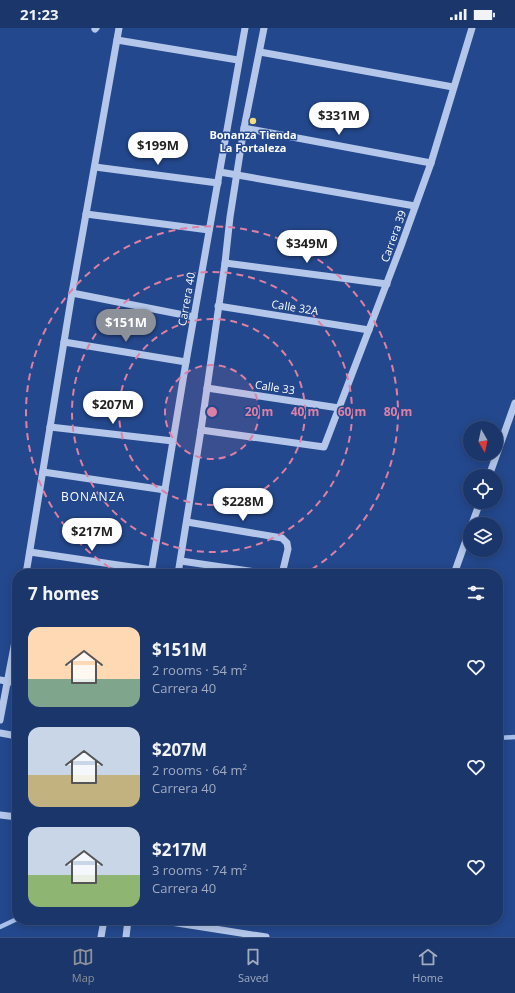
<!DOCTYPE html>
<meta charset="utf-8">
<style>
body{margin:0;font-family:"Open Sans",sans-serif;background:#284172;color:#f1f3f6;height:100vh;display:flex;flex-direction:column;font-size:15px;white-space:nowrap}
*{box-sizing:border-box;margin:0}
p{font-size:13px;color:#a0abc1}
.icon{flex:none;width:22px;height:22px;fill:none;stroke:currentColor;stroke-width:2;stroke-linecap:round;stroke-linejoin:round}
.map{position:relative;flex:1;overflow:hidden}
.side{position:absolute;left:12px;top:541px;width:491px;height:356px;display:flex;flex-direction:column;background:#1b366a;border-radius:16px;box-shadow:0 2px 10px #0003,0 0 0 1px #39507e}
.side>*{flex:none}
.needle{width:26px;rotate:171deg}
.fabs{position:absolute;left:463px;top:393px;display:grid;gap:8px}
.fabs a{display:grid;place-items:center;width:40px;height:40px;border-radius:50%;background:#1b366a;box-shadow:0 2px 10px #0003,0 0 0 1px #39507e;font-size:20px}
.price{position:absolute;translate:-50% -34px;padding:0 9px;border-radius:14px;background:#fff;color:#222;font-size:13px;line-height:26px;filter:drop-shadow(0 1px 2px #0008)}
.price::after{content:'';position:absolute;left:50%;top:24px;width:12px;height:9px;margin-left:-6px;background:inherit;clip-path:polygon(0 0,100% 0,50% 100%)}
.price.current{background:#8c9099;color:#fff}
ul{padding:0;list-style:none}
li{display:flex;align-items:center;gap:12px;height:100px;padding:0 16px}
li span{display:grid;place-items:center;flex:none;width:112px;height:80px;border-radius:12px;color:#555}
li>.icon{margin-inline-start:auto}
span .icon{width:48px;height:48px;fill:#fffc;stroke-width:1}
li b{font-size:17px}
h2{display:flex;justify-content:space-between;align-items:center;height:48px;padding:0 16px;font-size:17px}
.status{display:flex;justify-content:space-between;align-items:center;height:28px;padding:0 20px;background:#1b366a;direction:ltr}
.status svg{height:11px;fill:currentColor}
.menu{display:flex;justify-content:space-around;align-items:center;height:56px;border-top:1px solid #39507e;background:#1b366a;font-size:11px;color:#a0abc1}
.menu a{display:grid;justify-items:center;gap:2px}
.menu .current{color:#8c9099}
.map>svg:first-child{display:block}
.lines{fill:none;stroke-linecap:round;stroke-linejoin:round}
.stream{stroke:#a8c1ec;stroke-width:4.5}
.minor{stroke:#b4c7eb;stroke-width:7}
.ring{fill:none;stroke:#dd80a5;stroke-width:2;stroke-dasharray:7 5}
.poi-dot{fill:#f5de78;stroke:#24488d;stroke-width:1.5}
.labels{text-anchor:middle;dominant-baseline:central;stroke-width:3;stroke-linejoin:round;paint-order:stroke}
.poi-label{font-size:11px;font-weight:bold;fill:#fff;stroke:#24488d}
.street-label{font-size:11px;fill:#fff;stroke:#24488d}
.neighbourhood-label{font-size:12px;letter-spacing:1px;fill:#fff;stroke:#24488d}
.centre{fill:#dd80a5;stroke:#24488d;stroke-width:2}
.ring-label{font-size:12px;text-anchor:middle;font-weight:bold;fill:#dd80a5;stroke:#24488d;stroke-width:3;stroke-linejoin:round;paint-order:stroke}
</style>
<div class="status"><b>21:23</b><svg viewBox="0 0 49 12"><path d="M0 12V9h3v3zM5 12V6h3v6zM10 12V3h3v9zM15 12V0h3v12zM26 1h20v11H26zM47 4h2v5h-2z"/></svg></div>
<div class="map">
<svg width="515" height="909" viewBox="0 0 515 909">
<rect width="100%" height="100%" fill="#24488d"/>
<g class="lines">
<g class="stream">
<path d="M498,710L515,709"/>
<path d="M0,899L17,891"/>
</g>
<g class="minor">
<path d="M95,1L96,0"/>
<path d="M117,12L238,32"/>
<path d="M260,24L453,59"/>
<path d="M244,100L431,135"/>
<path d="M95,139L218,155"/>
<path d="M220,144L415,178"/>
<path d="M86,186L209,202"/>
<path d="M225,235L387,256"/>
<path d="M72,265L194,289"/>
<path d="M218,278L369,302"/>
<path d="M64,314L186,334"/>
<path d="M207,360L339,380"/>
<path d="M50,399L173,413"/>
<path d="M201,402L324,419L401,218L431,135L472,0"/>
<path d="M43,444L165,462"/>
<path d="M489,448L515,375"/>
<path d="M187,494L282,510L287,515L288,521L282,546"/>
<path d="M472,496L480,474"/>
<path d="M30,524L152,542"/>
<path d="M181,533L269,546"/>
<path d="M26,546L72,265L119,0"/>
<path d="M151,546L186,334L245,0"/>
<path d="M178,546L201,402L225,235L230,189L244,100L264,0"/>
<path d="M454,546L470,501"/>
<path d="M0,652L17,655"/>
<path d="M0,692L17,603"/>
<path d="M0,705L17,708"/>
<path d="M0,787L17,789"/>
<path d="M158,892L266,909"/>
<path d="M101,909L104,892"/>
<path d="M126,909L128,892"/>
</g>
</g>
<circle cx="212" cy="384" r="47" fill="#dd80a5" fill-opacity=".12"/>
<g class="ring">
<circle cx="212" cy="384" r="47"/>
<circle cx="212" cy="384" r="93"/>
<circle cx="212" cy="384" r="140"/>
<path d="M120 546A186 186 0 1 1 304 546"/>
</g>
<circle class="poi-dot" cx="253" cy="93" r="4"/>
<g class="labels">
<g class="poi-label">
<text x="253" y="106">Bonanza Tienda<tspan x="253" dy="13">La Fortaleza</tspan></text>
</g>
<g class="street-label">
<text transform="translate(393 208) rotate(-70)">Carrera 39</text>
<text transform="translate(186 271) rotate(-80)">Carrera 40</text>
<text transform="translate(295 279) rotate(9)">Calle 32A</text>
<text transform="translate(275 359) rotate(9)">Calle 33</text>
</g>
<g class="neighbourhood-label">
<text x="93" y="468">BONANZA</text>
</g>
</g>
<circle cx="212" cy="384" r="6" class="centre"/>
<g class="ring-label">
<text x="259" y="388">20 m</text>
<text x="305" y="388">40 m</text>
<text x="352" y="388">60 m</text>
<text x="398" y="388">80 m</text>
</g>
</svg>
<div class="fabs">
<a><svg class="needle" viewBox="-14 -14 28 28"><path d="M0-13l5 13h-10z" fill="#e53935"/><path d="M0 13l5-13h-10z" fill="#a0abc1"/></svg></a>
<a><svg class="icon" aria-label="locate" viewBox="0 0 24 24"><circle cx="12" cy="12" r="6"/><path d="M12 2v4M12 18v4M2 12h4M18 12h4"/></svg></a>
<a><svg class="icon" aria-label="layers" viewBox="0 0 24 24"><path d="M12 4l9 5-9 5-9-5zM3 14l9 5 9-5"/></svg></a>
</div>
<b class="price" style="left:339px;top:108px">$331M</b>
<b class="price" style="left:158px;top:138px">$199M</b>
<b class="price" style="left:307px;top:236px">$349M</b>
<b class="price current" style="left:126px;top:315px">$151M</b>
<b class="price" style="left:113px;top:397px">$207M</b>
<b class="price" style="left:243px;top:494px">$228M</b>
<b class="price" style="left:92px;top:524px">$217M</b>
<section class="side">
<h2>7 homes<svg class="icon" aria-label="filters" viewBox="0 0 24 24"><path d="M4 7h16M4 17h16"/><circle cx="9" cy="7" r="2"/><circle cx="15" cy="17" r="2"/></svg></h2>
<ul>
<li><span style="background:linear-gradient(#ffd9b3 65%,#7fa58c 0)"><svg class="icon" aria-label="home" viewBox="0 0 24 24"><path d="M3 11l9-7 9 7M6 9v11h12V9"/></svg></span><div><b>$151M</b><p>2 rooms · 54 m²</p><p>Carrera 40</p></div><svg class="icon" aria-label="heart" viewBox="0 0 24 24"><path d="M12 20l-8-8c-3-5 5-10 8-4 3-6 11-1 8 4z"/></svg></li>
<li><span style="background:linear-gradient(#c9d6e8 60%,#c2b280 0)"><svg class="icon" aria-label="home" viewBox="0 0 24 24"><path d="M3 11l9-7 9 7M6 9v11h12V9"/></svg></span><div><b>$207M</b><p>2 rooms · 64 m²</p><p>Carrera 40</p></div><svg class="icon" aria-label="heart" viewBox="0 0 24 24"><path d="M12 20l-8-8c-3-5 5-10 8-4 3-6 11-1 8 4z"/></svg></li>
<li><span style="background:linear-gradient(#c9d6e8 60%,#8fb573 0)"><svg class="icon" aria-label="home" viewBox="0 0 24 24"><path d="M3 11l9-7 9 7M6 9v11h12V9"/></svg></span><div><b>$217M</b><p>3 rooms · 74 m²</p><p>Carrera 40</p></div><svg class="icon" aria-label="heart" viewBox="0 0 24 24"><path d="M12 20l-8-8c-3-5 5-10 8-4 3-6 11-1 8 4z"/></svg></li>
</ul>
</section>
</div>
<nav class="menu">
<a class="current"><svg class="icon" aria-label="map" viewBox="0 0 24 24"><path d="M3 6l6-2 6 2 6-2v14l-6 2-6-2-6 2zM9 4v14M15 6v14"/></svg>Map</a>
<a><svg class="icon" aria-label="saved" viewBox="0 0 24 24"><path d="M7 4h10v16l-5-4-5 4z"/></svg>Saved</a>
<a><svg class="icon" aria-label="home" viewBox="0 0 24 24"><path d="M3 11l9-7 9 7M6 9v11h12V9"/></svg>Home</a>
</nav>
